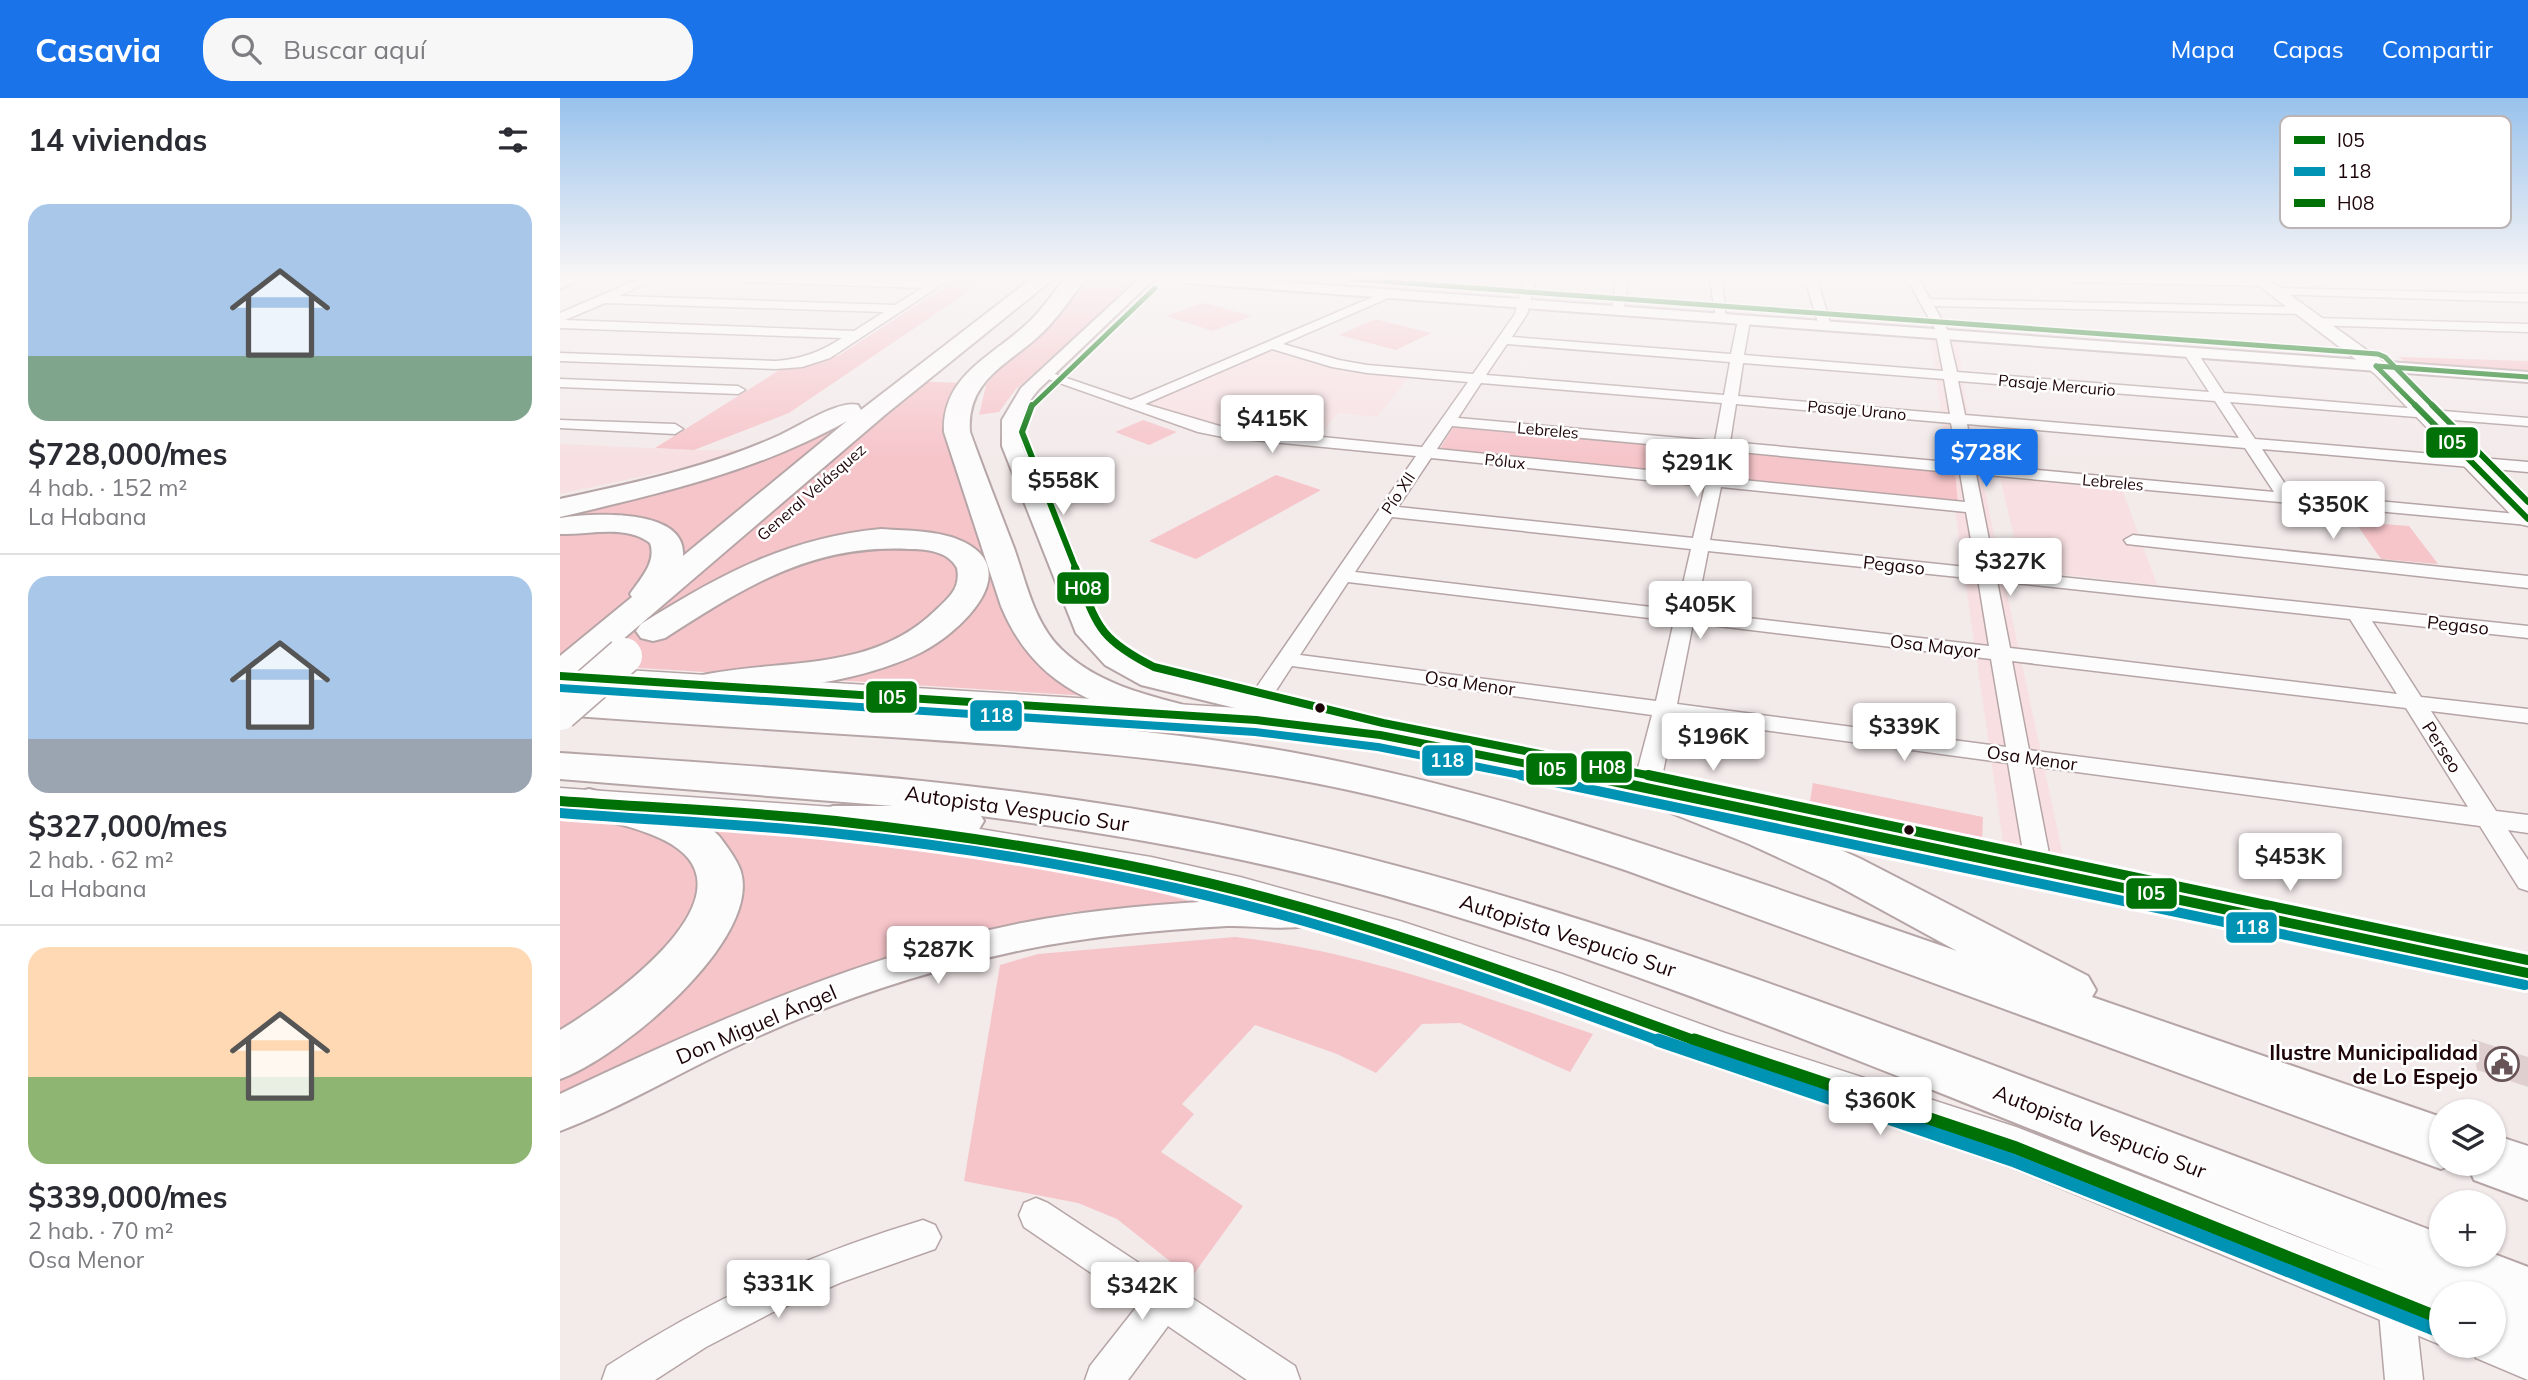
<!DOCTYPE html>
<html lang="es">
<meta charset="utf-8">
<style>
body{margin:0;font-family:Mulish,sans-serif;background:#f7f7f7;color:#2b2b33;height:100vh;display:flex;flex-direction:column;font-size:26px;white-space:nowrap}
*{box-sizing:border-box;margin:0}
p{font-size:23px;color:#7c7c81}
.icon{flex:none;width:38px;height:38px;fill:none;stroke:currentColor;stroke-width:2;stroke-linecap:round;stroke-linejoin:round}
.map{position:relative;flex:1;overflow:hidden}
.sheet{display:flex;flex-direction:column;background:#fff;width:560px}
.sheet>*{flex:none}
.fabs{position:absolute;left:1869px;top:1001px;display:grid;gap:14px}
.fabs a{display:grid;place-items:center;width:77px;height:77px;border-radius:50%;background:#fff;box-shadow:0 2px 5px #0004;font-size:35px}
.price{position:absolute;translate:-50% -60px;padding:0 16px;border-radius:7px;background:#fff;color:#222;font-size:23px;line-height:46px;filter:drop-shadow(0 2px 4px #0008)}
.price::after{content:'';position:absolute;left:50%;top:42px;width:21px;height:16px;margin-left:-10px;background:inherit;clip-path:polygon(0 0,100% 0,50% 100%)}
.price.on{background:#1a73e8;color:#fff}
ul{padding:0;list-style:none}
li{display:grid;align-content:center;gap:14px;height:371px;padding:0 28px}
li+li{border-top:2px solid #e1e1e2}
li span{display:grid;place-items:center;height:217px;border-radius:21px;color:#555}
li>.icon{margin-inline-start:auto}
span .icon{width:126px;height:126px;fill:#fffc;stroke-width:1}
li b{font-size:30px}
h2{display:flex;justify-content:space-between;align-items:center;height:84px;padding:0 28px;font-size:30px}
header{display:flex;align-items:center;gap:42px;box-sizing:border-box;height:98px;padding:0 35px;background:#1a73e8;color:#fff}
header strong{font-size:33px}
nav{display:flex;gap:38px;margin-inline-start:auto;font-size:24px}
.search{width:490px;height:63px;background:#f7f7f7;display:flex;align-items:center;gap:18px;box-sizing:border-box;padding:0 24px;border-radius:28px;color:#7c7c81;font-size:26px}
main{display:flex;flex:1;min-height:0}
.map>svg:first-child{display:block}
.built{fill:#f8e0e2}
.green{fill:#f6c5ca}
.building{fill:#dfd0cf}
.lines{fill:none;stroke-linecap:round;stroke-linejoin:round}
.minor-casing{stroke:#b6a5a6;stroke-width:3}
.tertiary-casing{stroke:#b6a5a6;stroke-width:4}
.secondary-casing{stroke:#b6a5a6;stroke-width:3}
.primary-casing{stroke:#b6a5a6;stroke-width:3}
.motorway-casing{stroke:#b6a5a6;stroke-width:4}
.minor{fill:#fdfcfc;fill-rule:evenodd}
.tertiary{fill:#fdfcfc;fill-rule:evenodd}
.secondary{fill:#fdfcfc;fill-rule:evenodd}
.primary{fill:#fdfcfc;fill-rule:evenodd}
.motorway{fill:#fdfcfc;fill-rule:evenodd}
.motorway-bridge-casing{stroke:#b6a5a6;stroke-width:39;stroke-linecap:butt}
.motorway-bridge{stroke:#fdfcfc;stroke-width:36}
.bus-1-far4-casing{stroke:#fff;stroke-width:8}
.bus-1-far3-casing{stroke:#fff;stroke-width:10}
.bus-1-far2-casing{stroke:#fff;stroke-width:13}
.bus-1-far1-casing{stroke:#fff;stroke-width:16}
.bus-1-casing{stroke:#fff;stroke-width:18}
.bus-2-far2-casing{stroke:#fff;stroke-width:13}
.bus-2-far1-casing{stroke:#fff;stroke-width:16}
.bus-2-casing{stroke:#fff;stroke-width:18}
.bus-3-far3-casing{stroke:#fff;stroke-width:8}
.bus-3-far2-casing{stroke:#fff;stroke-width:10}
.bus-3-far1-casing{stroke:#fff;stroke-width:13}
.bus-3-casing{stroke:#fff;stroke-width:16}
.bus-1-far4{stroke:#007106;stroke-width:5}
.bus-1-far3{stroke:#007106;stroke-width:6}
.bus-1-far2{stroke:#007106;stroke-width:8}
.bus-1-far1{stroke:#007106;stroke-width:10}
.bus-1{stroke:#007106;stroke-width:13}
.bus-2-far2{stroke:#0093b3;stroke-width:8}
.bus-2-far1{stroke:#0093b3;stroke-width:10}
.bus-2{stroke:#0093b3;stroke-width:13}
.bus-3-far3{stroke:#007106;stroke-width:5}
.bus-3-far2{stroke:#007106;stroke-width:6}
.bus-3-far1{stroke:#007106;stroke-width:8}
.bus-3{stroke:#007106;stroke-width:10}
.bus-dot{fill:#1d0408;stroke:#fff;stroke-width:2.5}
.labels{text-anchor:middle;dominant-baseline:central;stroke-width:5;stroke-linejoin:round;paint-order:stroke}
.far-street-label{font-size:16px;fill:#1d0408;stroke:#fff}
.street-label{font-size:18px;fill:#1d0408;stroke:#fff}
.near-street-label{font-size:21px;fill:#1d0408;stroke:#fff}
.near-poi-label{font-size:21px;font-weight:bold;fill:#1d0408;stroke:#fff;text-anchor:end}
.key{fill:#fff;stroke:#bbb4b5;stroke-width:2}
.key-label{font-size:19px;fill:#1d0408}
.line-badge{stroke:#fff;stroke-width:2.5}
.badge-label{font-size:19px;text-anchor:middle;font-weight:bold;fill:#fff}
</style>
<header>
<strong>Casavia</strong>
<div class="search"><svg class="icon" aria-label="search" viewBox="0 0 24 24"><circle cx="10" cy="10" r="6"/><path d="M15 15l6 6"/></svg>Buscar aquí</div>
<nav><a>Mapa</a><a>Capas</a><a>Compartir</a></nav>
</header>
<main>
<section class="sheet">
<h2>14 viviendas<svg class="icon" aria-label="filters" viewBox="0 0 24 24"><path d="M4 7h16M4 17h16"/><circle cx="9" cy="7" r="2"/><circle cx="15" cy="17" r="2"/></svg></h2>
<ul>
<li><span style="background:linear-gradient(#a9c7e8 70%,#7fa58c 0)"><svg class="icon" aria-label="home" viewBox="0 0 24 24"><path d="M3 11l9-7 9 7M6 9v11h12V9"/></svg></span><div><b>$728,000/mes</b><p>4 hab. · 152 m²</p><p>La Habana</p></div></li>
<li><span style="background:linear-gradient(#a9c7e8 75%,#9aa5b1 0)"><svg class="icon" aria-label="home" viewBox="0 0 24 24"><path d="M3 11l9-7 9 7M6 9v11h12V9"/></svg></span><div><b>$327,000/mes</b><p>2 hab. · 62 m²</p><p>La Habana</p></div></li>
<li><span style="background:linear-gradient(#ffd9b3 60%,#8fb573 0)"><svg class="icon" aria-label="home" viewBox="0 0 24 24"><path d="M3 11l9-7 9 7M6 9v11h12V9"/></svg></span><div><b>$339,000/mes</b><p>2 hab. · 70 m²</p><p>Osa Menor</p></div></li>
</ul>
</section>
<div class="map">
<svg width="1968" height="1282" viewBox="0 0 1968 1282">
<rect width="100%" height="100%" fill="#f3eaea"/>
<g class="built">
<path d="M1370,238L1398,242L1406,305L1504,762L1444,751Z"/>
<path d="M709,251L780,272L849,279L817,319L779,315L758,338L652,327L585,306Z"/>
<path d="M0,346L134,352H179L131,368L0,396Z"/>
<path d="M1440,380L1562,391L1597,487L1462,472Z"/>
</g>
<g class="green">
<path d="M397,181H427L229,315L134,352L95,350L221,271L278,258Z"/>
<path d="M530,181H579L456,291L439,314L419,317L426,287L442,268L486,231Z"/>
<path d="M643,205H644L692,218L653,233L606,218Z"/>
<path d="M815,221L871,235L836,252L779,237Z"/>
<path d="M1838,259L1968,263V276L1851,267Z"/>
<path d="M349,283L401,285L392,296L383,321L390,350L443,491L530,598L0,565V415L215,357L283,326Z"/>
<path d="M583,322L617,334L589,347L555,334Z"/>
<path d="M893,329L1395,374L1398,405L878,354Z"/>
<path d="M716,377L761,392L636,461L589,443Z"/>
<path d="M1795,424L1849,428L1878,466L1821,461Z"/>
<path d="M1253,685L1423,719L1422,745L1249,709Z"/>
<path d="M0,723L202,734L469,766L543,779L636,805L512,814L425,833L323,863L179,915L0,1000Z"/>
<path d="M675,839C798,853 916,896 1033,936L1010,974L900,925L862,926L816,975L777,956L695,927L622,1006L634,1016L601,1054L683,1108L631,1180L557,1121L518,1105L404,1083L440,867L478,856Z"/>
</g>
<path class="building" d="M1912,941L1968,959V989L1917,972Z"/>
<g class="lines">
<g class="minor-casing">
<g id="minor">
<path d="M8,181H23L0,191V184Z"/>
<path d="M79,181H94L59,198L335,207L362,190L185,184L179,181L372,183L390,181L270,260L242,269L216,271L0,263V255L216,263C242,261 260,254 282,240L0,230V215ZM45,205L324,214L294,233L5,222Z"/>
<path d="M964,181H976L967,216L952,239L1171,256L1178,222L1184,218L1190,222L1184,257L1383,273L1375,231L1347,181H1359L1370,201L1741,209L1747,213L1745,216L1374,208L1387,231L1397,274L1649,294L1623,254L1630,250L1635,251L1664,295L1968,320V328L1670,304L1695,341L1968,364V374L1702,351L1731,395L1968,417V427L1416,376L1435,472L1968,528V540L1812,523L1861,599L1968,611V625L1871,613L1936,713L1968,717V735L1948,732L1968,762V793L1959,790L1920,728L1472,668L1492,771L1488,778L1479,781L1470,778L1466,771L1448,665L1114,620L1103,674L1093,695L1085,697L1077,695L1073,689L1092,617L732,568L704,611H688L685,606L856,358L663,339L638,334L477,277L479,274H489L571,302L829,192L835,196L833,198L723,246L779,262L807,267L913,276L955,216ZM947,246L1170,264L1164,297L926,277ZM712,251L772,269L807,275L908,284L862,349L663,329L585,306ZM1183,265L1384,281L1390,316L1178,298ZM1398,283L1655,303L1679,340L1405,317ZM921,285L1162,305L1155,343L898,320ZM1176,306L1391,325L1398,365L1170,344ZM1407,326L1685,350L1714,394L1414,366ZM892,328L1153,352L1147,378L877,351ZM1169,353L1400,375L1405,404L1163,380ZM871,360L1145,388L1133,440L838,409ZM1161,389L1406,414L1416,470L1150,442ZM832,419L1131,451L1117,512L795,474ZM1148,453L1418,481L1429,548L1136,514ZM1437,483L1790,521L1837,596L1450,550ZM788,484L1114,523L1096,603L740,557ZM1133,525L1431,561L1446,649L1117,606ZM1452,563L1846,610L1908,709L1469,652Z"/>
<path d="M1056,181H1068L1064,212L1058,216L1052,212Z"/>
<path d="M1150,181H1162L1166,223L1162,224L1156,220Z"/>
<path d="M1245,181H1257L1271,228L1269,231L1265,232L1259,228Z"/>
<path d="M1507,181C1532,180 1699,177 1710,185L1704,188L1513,184Z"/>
<path d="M1715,190L1968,196V204L1711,196V192Z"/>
<path d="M1755,220L1968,226V234L1751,227L1749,224Z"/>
<path d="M0,281L178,288L185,292L178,296L0,289Z"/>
<path d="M0,322L115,326L123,331L115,336L0,330Z"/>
<path d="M1573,437L1968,478V490L1567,446L1564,442Z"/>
<path d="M476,1100L488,1105L735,1268L740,1282H687L608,1228L568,1282H525L530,1268L578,1207L464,1129L459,1117L464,1105Z"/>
<path d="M363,1122L375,1127L381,1139L375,1151L282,1184L219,1211L146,1249L95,1282H42L47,1268C146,1203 250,1156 363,1122Z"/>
<path d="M1836,1184L1849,1189L1854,1202L1863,1282H1825L1818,1202L1823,1189Z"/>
</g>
</g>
<g class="tertiary-casing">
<g id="tertiary">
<path d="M579,181H594L479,291C464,308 457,325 462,348L539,532L563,557L599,575L780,618L784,624L780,630L770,633L581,587L545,567L516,535L442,348V322L461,290Z"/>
<path d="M619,181H681L1968,274V284L626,185Z"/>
<path d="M674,802L745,803L757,807L762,816L757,825C729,834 696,827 667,828C598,832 530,838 462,852C364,873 268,905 177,948C118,975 61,1010 0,1033V996C150,925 299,858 462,825C532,811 603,806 674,802Z"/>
</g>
</g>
<g class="secondary-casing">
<g id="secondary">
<path d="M1690,181H1708L1829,268L1968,407V428L1960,426L1815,276Z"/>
<path d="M1131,687L1968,859V891L1119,706L1114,698L1119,690Z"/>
<path d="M353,720L591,759L680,779L840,823L1002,876L1165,935L1456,1029L1881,1195V1247L1450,1069L1163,971L974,900L835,851L680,807L591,785L341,741L336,732L341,723Z"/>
<path d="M1934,1216L1968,1230V1282L1916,1260L1910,1248H1934Z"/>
</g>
</g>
<g class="primary-casing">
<g id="primary">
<path d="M0,568L696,611L820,625L1085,676L1099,680L1104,689L1099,698L1085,702L820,649L696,633L0,588Z"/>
<path d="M0,690L273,709L287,713L293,723L287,733L273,737L0,716Z"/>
</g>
</g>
<g class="motorway-casing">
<g id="motorway">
<path d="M471,181H493L326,316L13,584L0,587V558L72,499L70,496C80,481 97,464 90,445C66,426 28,437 0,436V420C30,415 127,409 123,458L287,323C198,373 99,396 0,419V401C74,385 150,369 220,337C240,328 278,302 298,307L301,312Z"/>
<path d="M505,181H525C512,199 499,218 484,233C451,266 406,280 410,334C424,373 439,411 454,450C466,484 474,525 501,551C537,586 586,597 632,609L638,617L632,625L619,629C538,610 475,590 441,508L384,334C382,276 434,258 470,223C483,210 493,195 505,181Z"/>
<path d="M321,431C348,433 379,432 404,444C466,475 396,537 362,554C309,580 249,588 191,594C172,596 152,600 133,595L128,587L133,579C215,559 310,578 377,511C390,499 401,489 397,470C388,453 366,451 349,451C251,446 185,489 105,540L93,543L81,540L76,533L81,526C159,477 227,440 321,431Z"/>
<path d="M0,595C120,602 239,609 359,617C483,624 607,632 730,654C959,695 1177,778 1397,853L1269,783L1189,746L1071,699L1065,689L1071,679L1085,675L1219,724L1301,761L1528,878L1536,892L1532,899L1881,1019V1066H1894L1881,1071L1068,773C956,735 843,700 727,680C596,657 464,648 331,639C221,632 110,625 0,617Z"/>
<path d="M0,655C228,670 458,684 682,731C920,781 1149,862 1376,946C1544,1009 1713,1072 1881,1136V1157L1934,1156L1968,1169V1231L1934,1217V1195L1881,1196C1699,1123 1518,1049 1335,977C1153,905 969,835 779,785C661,754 542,734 421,718L424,723L418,733L403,738H273L258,733L252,723L258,713L273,708H333L0,681Z"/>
<path d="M29,691C64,700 134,710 159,738C166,747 178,763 181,774C201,844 57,961 0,981V932C41,908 174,816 128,760C106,733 47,724 14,715L8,705L14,695Z"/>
<path d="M1934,1037L1968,1048V1102L1914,1082L1907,1066H1934Z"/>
</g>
</g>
<use href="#minor" class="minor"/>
<use href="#tertiary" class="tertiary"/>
<use href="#secondary" class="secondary"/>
<use href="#primary" class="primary"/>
<use href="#motorway" class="motorway"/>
<g class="motorway-bridge-casing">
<path id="motorway-bridge" d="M0,614L64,558"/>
</g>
<use href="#motorway-bridge" class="motorway-bridge"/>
<g class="bus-1-far4-casing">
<g id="bus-1-far4">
<path d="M1816,268L1857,309"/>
<path d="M1816,268L1968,279"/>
</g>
</g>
<g class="bus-1-far3-casing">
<path id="bus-1-far3" d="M1855,307L1968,421"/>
</g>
<g class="bus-1-far2-casing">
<path id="bus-1-far2" d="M0,578L696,622L820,637L1033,679"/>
</g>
<g class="bus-1-far1-casing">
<g id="bus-1-far1">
<path d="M1024,677L1968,875"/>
<path d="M0,703C92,710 184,713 276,723C381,735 486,750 590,772C778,811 959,878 1139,944"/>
</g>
</g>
<g class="bus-1-casing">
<path id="bus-1" d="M1134,942L1456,1050L1881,1221"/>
</g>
<g class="bus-2-far2-casing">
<path id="bus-2-far2" d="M0,590L695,634L818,649L970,679"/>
</g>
<g class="bus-2-far1-casing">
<g id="bus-2-far1">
<path d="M961,677L1965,887"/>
<path d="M0,715C91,722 182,726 272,735C377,746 483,762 587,784C764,821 933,882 1102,944"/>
</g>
</g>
<g class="bus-2-casing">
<path id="bus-2" d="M1098,942L1452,1062L1876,1232"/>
</g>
<g class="bus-3-far3-casing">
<g id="bus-3-far3">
<path d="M791,181L1818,256L1825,259L1874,309"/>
<path d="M471,309L595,190"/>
</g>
</g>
<g class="bus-3-far2-casing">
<g id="bus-3-far2">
<path d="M472,307L462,334L516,471"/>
<path d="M1872,307L1968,404"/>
</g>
</g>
<g class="bus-3-far1-casing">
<path id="bus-3-far1" d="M515,470C537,527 537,540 594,569L823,625L1097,679"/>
</g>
<g class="bus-3-casing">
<path id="bus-3" d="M1088,677L1968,862"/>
</g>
<use href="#bus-1-far4" class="bus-1-far4"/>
<use href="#bus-1-far3" class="bus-1-far3"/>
<use href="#bus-1-far2" class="bus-1-far2"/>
<use href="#bus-1-far1" class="bus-1-far1"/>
<use href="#bus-1" class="bus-1"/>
<use href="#bus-2-far2" class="bus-2-far2"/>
<use href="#bus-2-far1" class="bus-2-far1"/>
<use href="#bus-2" class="bus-2"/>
<use href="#bus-3-far3" class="bus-3-far3"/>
<use href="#bus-3-far2" class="bus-3-far2"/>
<use href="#bus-3-far1" class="bus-3-far1"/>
<use href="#bus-3" class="bus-3"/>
</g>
<linearGradient id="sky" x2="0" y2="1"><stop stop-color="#98c2ec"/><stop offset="0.5" stop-color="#faf6f6"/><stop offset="1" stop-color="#faf6f6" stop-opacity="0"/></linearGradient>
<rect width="1968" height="360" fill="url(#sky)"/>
<defs>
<g id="civic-ring" transform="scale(1.75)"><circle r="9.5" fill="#fff" stroke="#685457" stroke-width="1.5"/><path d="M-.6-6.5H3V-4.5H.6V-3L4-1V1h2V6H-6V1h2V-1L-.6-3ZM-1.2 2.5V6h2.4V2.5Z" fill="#685457"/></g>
</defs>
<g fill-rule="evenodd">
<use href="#civic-ring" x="1942" y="966"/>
</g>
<g class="bus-dot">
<circle cx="760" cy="610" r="6"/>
<circle cx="1349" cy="732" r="6"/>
</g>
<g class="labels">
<g class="far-street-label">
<text transform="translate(1497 287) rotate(5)">Pasaje Mercurio</text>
<text transform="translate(1297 312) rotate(5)">Pasaje Urano</text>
<text transform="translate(988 332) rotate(5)">Lebreles</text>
<text transform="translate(945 363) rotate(6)">Pólux</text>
<text transform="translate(1553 384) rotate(5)">Lebreles</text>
<text transform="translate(251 394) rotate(-41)">General Velásquez</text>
<text transform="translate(838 395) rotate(-56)">Pío XII</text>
</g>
<g class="street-label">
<text transform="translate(1334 467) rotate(6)">Pegaso</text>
<text transform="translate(1898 527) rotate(6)">Pegaso</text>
<text transform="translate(1375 548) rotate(7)">Osa Mayor</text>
<text transform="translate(910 585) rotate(8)">Osa Menor</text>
<text transform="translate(1882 649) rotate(57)">Perseo</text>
<text transform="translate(1472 660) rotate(8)">Osa Menor</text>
</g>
<g class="near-street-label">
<text transform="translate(457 710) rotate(8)">Autopista Vespucio Sur</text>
<text transform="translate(1008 837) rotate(18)">Autopista Vespucio Sur</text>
<text transform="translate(196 926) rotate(-23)">Don Miguel Ángel</text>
<text transform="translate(1540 1033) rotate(21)">Autopista Vespucio Sur</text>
</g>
<g class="near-poi-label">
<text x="1918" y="954">Ilustre Municipalidad<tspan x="1918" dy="24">de Lo Espejo</tspan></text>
</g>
</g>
<rect x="1720" y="18" width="231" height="112" rx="10" class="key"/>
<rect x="1734" y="38" width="31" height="8" fill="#007106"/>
<rect x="1734" y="69" width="31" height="9" fill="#0093b3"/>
<rect x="1734" y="101" width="31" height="8" fill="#007106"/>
<g class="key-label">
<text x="1777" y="49">I05</text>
<text x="1777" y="80">118</text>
<text x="1777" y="112">H08</text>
</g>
<g class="line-badge">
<rect x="1865" y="328" width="54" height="33" rx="7" fill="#007106"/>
<rect x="496" y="473" width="54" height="34" rx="7" fill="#007106"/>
<rect x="305" y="582" width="53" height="34" rx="7" fill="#007106"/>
<rect x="409" y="601" width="54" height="33" rx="7" fill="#0093b3"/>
<rect x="861" y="646" width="53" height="33" rx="7" fill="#0093b3"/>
<rect x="1020" y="652" width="53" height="34" rx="7" fill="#007106"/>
<rect x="965" y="654" width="53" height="34" rx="7" fill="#007106"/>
<rect x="1565" y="779" width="53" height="33" rx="7" fill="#007106"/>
<rect x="1665" y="813" width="53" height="33" rx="7" fill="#0093b3"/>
</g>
<g class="badge-label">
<text x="1892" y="351">I05</text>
<text x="523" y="497">H08</text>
<text x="332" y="606">I05</text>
<text x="436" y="624">118</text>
<text x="887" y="669">118</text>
<text x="1047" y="676">H08</text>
<text x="992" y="678">I05</text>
<text x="1591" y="802">I05</text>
<text x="1692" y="836">118</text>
</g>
</svg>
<div class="fabs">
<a><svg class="icon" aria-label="layers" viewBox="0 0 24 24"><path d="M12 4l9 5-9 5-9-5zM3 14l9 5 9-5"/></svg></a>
<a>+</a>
<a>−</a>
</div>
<b class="price" style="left:712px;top:357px">$415K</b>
<b class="price on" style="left:1426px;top:391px">$728K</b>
<b class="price" style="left:1137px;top:401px">$291K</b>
<b class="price" style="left:503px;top:419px">$558K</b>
<b class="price" style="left:1773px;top:443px">$350K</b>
<b class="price" style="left:1450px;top:500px">$327K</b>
<b class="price" style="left:1140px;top:543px">$405K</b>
<b class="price" style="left:1344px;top:665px">$339K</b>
<b class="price" style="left:1153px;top:675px">$196K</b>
<b class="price" style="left:1730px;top:795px">$453K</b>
<b class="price" style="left:378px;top:888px">$287K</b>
<b class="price" style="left:1320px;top:1039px">$360K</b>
<b class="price" style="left:218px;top:1222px">$331K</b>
<b class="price" style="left:582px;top:1224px">$342K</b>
</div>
</main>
